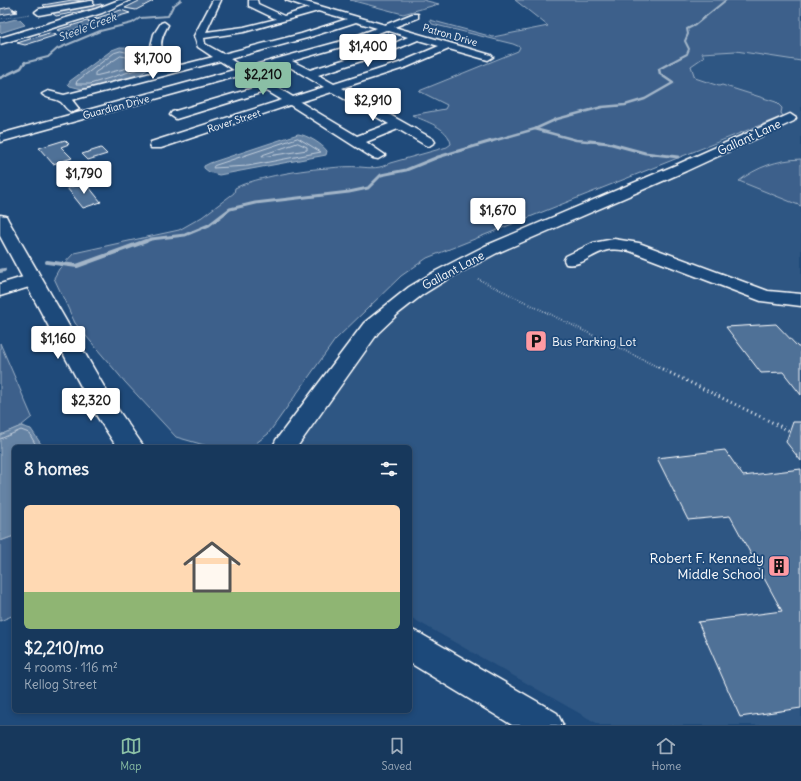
<!DOCTYPE html>
<meta charset="utf-8">
<style>
body{margin:0;font-family:Delius,sans-serif;background:#203f62;color:#f1f3f6;height:100vh;display:flex;flex-direction:column;font-size:15px;white-space:nowrap}
*{box-sizing:border-box;margin:0}
p{font-size:13px;color:#9eacbb}
.icon{flex:none;width:22px;height:22px;fill:none;stroke:currentColor;stroke-width:2;stroke-linecap:round;stroke-linejoin:round}
.map{position:relative;flex:1;overflow:hidden}
.drawer{position:absolute;left:12px;top:445px;width:400px;height:268px;display:flex;flex-direction:column;background:#17385c;border-radius:6px;box-shadow:0 2px 6px #0003,0 0 0 1px #365272}
.drawer>*{flex:none}
.price{position:absolute;translate:-50% -34px;padding:0 9px;border-radius:4px;background:#fff;color:#222;font-size:13px;line-height:26px;filter:drop-shadow(0 1px 2px #0008)}
.price::after{content:'';position:absolute;left:50%;top:24px;width:12px;height:9px;margin-left:-6px;background:inherit;clip-path:polygon(0 0,100% 0,50% 100%)}
.price.current{background:#8abfa5;color:#111}
ul{padding:0;list-style:none}
li{display:grid;align-content:center;gap:8px;height:212px;padding:0 12px}
li+li{border-top:1px solid #365272}
li span{display:grid;place-items:center;height:124px;border-radius:6px;color:#555}
li>.icon{margin-inline-start:auto}
span .icon{width:72px;height:72px;fill:#fffc;stroke-width:1}
li b{font-size:17px}
h2{display:flex;justify-content:space-between;align-items:center;height:48px;padding:0 12px;font-size:17px}
.tabs{display:flex;justify-content:space-around;align-items:center;height:56px;border-top:1px solid #365272;background:#17385c;font-size:11px;color:#9eacbb}
.tabs a{display:grid;justify-items:center;gap:2px}
.tabs .current{color:#8abfa5}
.map>svg:first-child{display:block}
.built{fill:#2e5683}
.green{fill:#3c618b;stroke:#9eb0c5}
.water{fill:#6583a4;stroke:#a3b5c8}
.lines{fill:none;stroke-linecap:round;stroke-linejoin:round}
.shore{stroke:#c1cddb;stroke-width:1}
.stream-far3{stroke:#a3b5c8;stroke-width:2}
.stream-far2{stroke:#a3b5c8;stroke-width:2.5}
.stream-far1{stroke:#a3b5c8;stroke-width:3}
.stream{stroke:#a3b5c8;stroke-width:4}
.building{fill:#507197;stroke:#fff}
.minor-casing{stroke:#fff;stroke-width:3}
.major-casing{stroke:#fff;stroke-width:3}
.path-far2{stroke:#fff;stroke-width:1;stroke-dasharray:0.5 1.5;stroke-linecap:butt}
.path-far1{stroke:#fff;stroke-width:2;stroke-dasharray:0.5 2;stroke-linecap:butt}
.path{stroke:#fff;stroke-width:3;stroke-dasharray:1 3.5;stroke-linecap:butt}
.minor{fill:#1f4a7a;fill-rule:evenodd}
.major{fill:#1f4a7a;fill-rule:evenodd}
.labels{text-anchor:middle;dominant-baseline:central;stroke-width:3.5;stroke-linejoin:round;paint-order:stroke}
.far-street-label{font-size:10px;fill:#fff;stroke:#1f4a7a}
.far-water-label{font-size:11px;font-style:italic;fill:#d8e0e8;stroke:#1f4a7a}
.street-label{font-size:12px;fill:#fff;stroke:#1f4a7a}
.poi-label{font-size:12px;fill:#fff;stroke:#1f4a7a;text-anchor:start}
.near-poi-label{font-size:14px;fill:#fff;stroke:#1f4a7a;text-anchor:end}
</style>
<div class="map">
<svg width="801" height="725" viewBox="0 0 801 725">
<rect width="100%" height="100%" fill="#1f4a7a"/>
<filter id="ink" filterUnits="userSpaceOnUse"><feTurbulence type="fractalNoise" baseFrequency=".025" numOctaves="2"/><feDisplacementMap in="SourceGraphic" scale="8" xChannelSelector="R" yChannelSelector="G"/><feConvolveMatrix kernelMatrix="1 2 1 2 8 2 1 2 1" color-interpolation-filters="sRGB"/></filter>
<g filter="url(#ink)">
<path class="built" d="M801,0V725H600L410,617V447H291L391,314L444,278L795,121L662,72Z"/>
<g class="green">
<path d="M350,0H423L439,4L403,14Z"/>
<path d="M515,0H801V61L736,51L702,53L704,57L691,66L695,78L719,86L722,85L776,102L782,108L781,113L783,116L427,258L401,276L335,340L268,434L251,447H211L176,437L125,382L75,323L54,278L59,269L74,253L179,230L202,217L234,193L235,188C256,177 305,169 329,168C339,167 351,166 360,167C371,168 380,169 390,163L447,147L451,144C448,127 426,122 412,115L445,109L447,105L419,91L518,51L520,47L513,44L432,24L430,20L493,37L548,26Z"/>
<path d="M801,159V206L739,181C757,167 777,160 801,159Z"/>
<path d="M0,343L32,417L21,426L0,435Z"/>
<path d="M14,536V615L0,621V541Z"/>
</g>
<g class="water">
<path d="M16,19L20,20L25,25L0,33V23Z"/>
<path d="M120,47C133,46 146,56 151,67L141,74L90,88L82,89L70,86L68,84L70,81L112,50Z"/>
<path d="M298,134C307,135 322,144 327,151L326,155L219,175L209,172L204,168V166L210,163Z"/>
<path d="M21,426L31,429L41,444V447H14V536L0,541V435Z"/>
</g>
<g class="lines">
<g class="shore">
<path d="M121,51L135,54L145,67L90,84H76L77,81L114,53Z"/>
<path d="M121,56L132,58L136,66L95,76V73Z"/>
<path d="M298,138L321,152L248,166L213,168L214,166Z"/>
<path d="M298,143L307,147V150L262,157L263,155Z"/>
<path d="M0,439L21,430L29,433L37,447"/>
</g>
<g class="stream-far3">
<path d="M24,63L48,57L57,49L100,31L132,23L140,18L168,16L173,6L181,0"/>
<path d="M670,63L687,54L689,49L685,41L688,34L687,29L695,25L726,0"/>
</g>
<g class="stream-far2">
<path d="M0,78L21,68L25,62"/>
<path d="M535,129L576,140L600,142"/>
<path d="M489,142L535,129L557,119L602,107L625,105L645,99L673,83L660,74L659,69L672,62"/>
</g>
<g class="stream-far1">
<path d="M590,141L608,143L645,153L678,157"/>
<path d="M143,242L151,239L185,235L209,225L230,209L255,203L349,192L368,188L381,175L406,170L438,157L492,141"/>
</g>
<g class="stream">
<path d="M47,262L77,266L146,241"/>
<path d="M0,271L4,270"/>
</g>
</g>
<g class="building">
<path d="M72,0L84,1L46,8L43,5Z"/>
<path d="M141,0L153,1L136,10L125,8Z"/>
<path d="M101,4L105,7L56,16L52,13Z"/>
<path d="M10,7L14,9L12,10L17,9L18,10L13,11L18,12L0,15V9Z"/>
<path d="M121,10L130,13L102,21L94,19Z"/>
<path d="M87,21L95,23L65,33L57,30Z"/>
<path d="M49,33L57,35L25,45L17,43Z"/>
<path d="M65,140L69,144L61,147L72,158L53,164L39,148Z"/>
<path d="M101,148L107,154L88,160L82,154Z"/>
<path d="M85,182L101,202L83,208L67,188Z"/>
<path d="M776,324L798,347H801V395L783,372L761,373L726,327Z"/>
<path d="M793,422H801V461L786,442Z"/>
<path d="M725,450L743,476L801,469V708L740,717L698,622L782,611L730,516L688,520L657,458Z"/>
</g>
<g class="lines">
<g class="minor-casing">
<g id="minor">
<path d="M119,0H130L102,13L0,44V38L96,9Z"/>
<path d="M213,0H221L206,32L244,27L276,19L249,6V0H257L258,4L284,16L309,8L286,0H299L385,25L412,14H418V18L394,27L491,55L493,57L488,60L449,49L407,67L342,88L433,139L435,142L429,146L425,145L398,129L366,142L385,155L378,159L373,158L290,105L161,148H151L150,145L151,142L282,100L267,91L176,119L170,115L172,112L260,86L242,75L0,142V134L234,70L220,61L72,100L79,109L73,112C67,111 65,106 61,102C55,98 47,99 42,94L48,91L64,95L171,68L157,57L151,46L154,34L161,23L164,22L168,25C155,48 161,52 181,65L213,57L198,47L194,36ZM318,11L347,19L301,34L223,54L205,44L204,38L244,32ZM356,22L377,28L342,41L244,68L230,59L307,38ZM386,30L408,37L386,47L310,70L292,61L348,45ZM418,40L439,46L399,63L334,84L318,75L392,51ZM283,63L324,87L293,97L252,72ZM332,92L389,124L357,136L300,102Z"/>
<path d="M90,1H93V5L39,15L35,12L39,9Z"/>
<path d="M790,114L796,118L794,121L686,171L497,253L446,280L422,295L399,313L378,333L297,447H273L276,440L364,323L409,287L434,272L485,246L676,165Z"/>
<path d="M614,239L639,243L768,291L801,294V306L761,301L630,251C621,250 613,248 604,251C591,255 580,267 566,264L564,260L566,256L593,243Z"/>
<path d="M33,274L39,276L42,280L39,284L0,296V284Z"/>
</g>
</g>
<g class="major-casing">
<g id="major">
<path d="M0,215L6,216L8,220L114,404L144,447H117L98,418L0,236Z"/>
<path d="M410,629L421,634L557,713L563,725H512L410,663Z"/>
</g>
</g>
<path class="path-far2" d="M0,19L30,14"/>
<path class="path-far1" d="M478,279L660,368"/>
<path class="path" d="M658,367L790,431"/>
<use href="#minor" class="minor"/>
<use href="#major" class="major"/>
</g>
</g>
<defs>
<g id="parking-square" transform="scale(1.15)"><rect x="-9" y="-9" width="18" height="18" rx="4" fill="#ff9aa2" stroke="#1f4a7a"/><path d="M-3.5-5.5H1a3.5 3.5 0 0 1 0 7H-1V5.5H-3.5ZM-1-3.4V-.6H.8a1.4 1.4 0 0 0 0-2.8Z" fill="#111"/></g>
<g id="building-square" transform="scale(1.15)"><rect x="-9" y="-9" width="18" height="18" rx="4" fill="#ff9aa2" stroke="#1f4a7a"/><path d="M-4-6H4V6H1V3H-1V6H-4ZM-2.5-4.3h1.7v1.8h-1.7ZM.8-4.3h1.7v1.8H.8ZM-2.5-1h1.7V.8h-1.7ZM.8-1h1.7V.8H.8Z" fill="#111"/></g>
</defs>
<g fill-rule="evenodd">
<use href="#parking-square" x="536" y="341"/>
<use href="#building-square" x="779" y="566"/>
</g>
<g class="labels">
<g class="far-street-label">
<text transform="translate(450 35) rotate(16)">Patron Drive</text>
<text transform="translate(116 107) rotate(-15)">Guardian Drive</text>
<text transform="translate(234 121) rotate(-18)">Rover Street</text>
</g>
<g class="far-water-label">
<text transform="translate(87 27) rotate(-21)">Steele Creek</text>
</g>
<g class="street-label">
<text transform="translate(749 137) rotate(-25)">Gallant Lane</text>
<text transform="translate(453 270) rotate(-28)">Gallant Lane</text>
</g>
<g class="poi-label">
<text x="552" y="341">Bus Parking Lot</text>
</g>
<g class="near-poi-label">
<text x="764" y="558">Robert F. Kennedy<tspan x="764" dy="16">Middle School</tspan></text>
</g>
</g>
</svg>
<b class="price" style="left:368px;top:68px">$1,400</b>
<b class="price" style="left:153px;top:80px">$1,700</b>
<b class="price current" style="left:263px;top:96px">$2,210</b>
<b class="price" style="left:373px;top:122px">$2,910</b>
<b class="price" style="left:84px;top:195px">$1,790</b>
<b class="price" style="left:498px;top:232px">$1,670</b>
<b class="price" style="left:58px;top:360px">$1,160</b>
<b class="price" style="left:91px;top:422px">$2,320</b>
<section class="drawer">
<h2>8 homes<svg class="icon" aria-label="filters" viewBox="0 0 24 24"><path d="M4 7h16M4 17h16"/><circle cx="9" cy="7" r="2"/><circle cx="15" cy="17" r="2"/></svg></h2>
<ul>
<li><span style="background:linear-gradient(#ffd9b3 70%,#8fb573 0)"><svg class="icon" aria-label="home" viewBox="0 0 24 24"><path d="M3 11l9-7 9 7M6 9v11h12V9"/></svg></span><div><b>$2,210/mo</b><p>4 rooms · 116 m²</p><p>Kellog Street</p></div></li>
</ul>
</section>
</div>
<nav class="tabs">
<a class="current"><svg class="icon" aria-label="map" viewBox="0 0 24 24"><path d="M3 6l6-2 6 2 6-2v14l-6 2-6-2-6 2zM9 4v14M15 6v14"/></svg>Map</a>
<a><svg class="icon" aria-label="saved" viewBox="0 0 24 24"><path d="M7 4h10v16l-5-4-5 4z"/></svg>Saved</a>
<a><svg class="icon" aria-label="home" viewBox="0 0 24 24"><path d="M3 11l9-7 9 7M6 9v11h12V9"/></svg>Home</a>
</nav>
